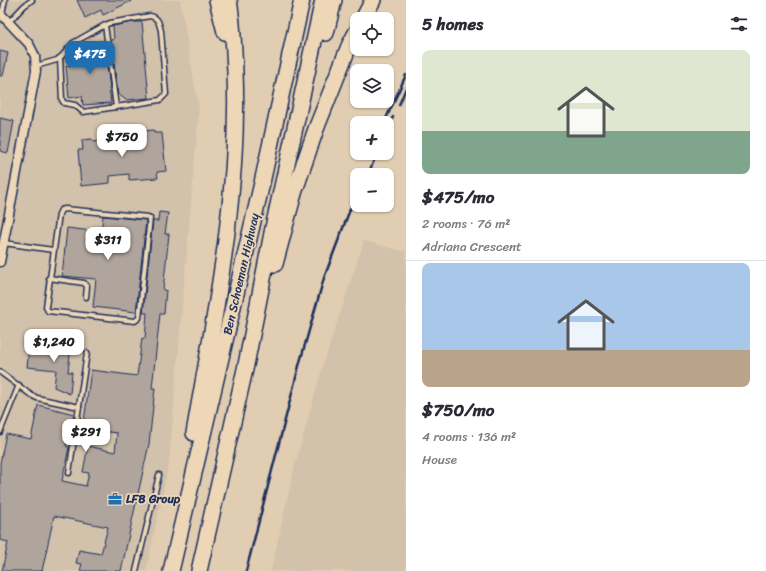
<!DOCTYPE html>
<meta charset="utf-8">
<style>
body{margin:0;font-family:Sriracha,sans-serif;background:#f2f2f3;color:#2b2b33;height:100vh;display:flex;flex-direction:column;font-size:15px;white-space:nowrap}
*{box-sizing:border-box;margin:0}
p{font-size:13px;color:#7c7c81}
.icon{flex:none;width:22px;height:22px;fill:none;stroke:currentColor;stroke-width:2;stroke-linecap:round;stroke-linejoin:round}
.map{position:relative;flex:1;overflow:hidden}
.drawer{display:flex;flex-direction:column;background:#fff;width:360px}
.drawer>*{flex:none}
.tools{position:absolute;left:350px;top:12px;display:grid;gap:8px}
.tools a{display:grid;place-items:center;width:44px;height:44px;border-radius:8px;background:#fff;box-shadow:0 1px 3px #0004;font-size:20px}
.price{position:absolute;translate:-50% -34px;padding:0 9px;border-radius:8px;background:#fff;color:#222;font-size:13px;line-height:26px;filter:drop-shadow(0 1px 2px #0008)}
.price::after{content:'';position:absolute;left:50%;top:24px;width:12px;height:9px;margin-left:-6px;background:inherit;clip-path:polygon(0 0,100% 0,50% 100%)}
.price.active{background:#1f6fb2;color:#fff}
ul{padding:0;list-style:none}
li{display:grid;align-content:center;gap:8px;height:212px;padding:0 16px}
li+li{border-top:1px solid #e1e1e2}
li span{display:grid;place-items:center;height:124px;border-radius:8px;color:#555}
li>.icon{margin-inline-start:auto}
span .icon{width:72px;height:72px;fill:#fffc;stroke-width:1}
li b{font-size:17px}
h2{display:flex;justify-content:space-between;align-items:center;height:48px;padding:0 16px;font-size:17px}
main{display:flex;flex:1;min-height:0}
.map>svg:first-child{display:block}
.built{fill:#d2c1ab}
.building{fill:#b0a59c;stroke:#1b2f5e}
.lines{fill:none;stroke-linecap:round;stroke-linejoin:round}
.lane-casing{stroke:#1b2f5e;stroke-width:7}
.street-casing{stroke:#1b2f5e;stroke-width:11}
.highway-casing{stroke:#1b2f5e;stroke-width:18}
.lane{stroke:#eed7b6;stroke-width:4}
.street{stroke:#eed7b6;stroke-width:8}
.highway{stroke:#eed7b6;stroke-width:15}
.rail{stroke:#1b2f5e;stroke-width:2.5}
.labels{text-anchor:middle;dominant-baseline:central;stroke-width:3.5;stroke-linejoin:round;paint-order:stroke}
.street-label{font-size:12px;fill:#1b2f5e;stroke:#eed7b6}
.poi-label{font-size:12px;font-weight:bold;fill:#1b2f5e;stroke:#eed7b6;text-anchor:start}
</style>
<main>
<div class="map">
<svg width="406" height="571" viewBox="0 0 406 571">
<rect width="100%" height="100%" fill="#e1cdb1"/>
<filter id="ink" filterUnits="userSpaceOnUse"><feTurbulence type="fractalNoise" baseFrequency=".025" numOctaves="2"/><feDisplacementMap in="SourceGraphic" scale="8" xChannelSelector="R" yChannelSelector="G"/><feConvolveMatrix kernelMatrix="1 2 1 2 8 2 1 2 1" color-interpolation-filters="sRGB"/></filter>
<g filter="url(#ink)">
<g class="built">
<path d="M0,0H180L199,109L169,463L146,571H0Z"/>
<path d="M364,241L406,252V571H271L294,469L323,365Z"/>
</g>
<g class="building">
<path d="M77,0H133L103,15L101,10L85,18Z"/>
<path d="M133,22H142L149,98L126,100L118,94L111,40L114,39L113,26Z"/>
<path d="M104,41L110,89L109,88L111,103L83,105L82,96L69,98L66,66L79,64L77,45L80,43Z"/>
<path d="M0,51L8,53L3,76H0Z"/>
<path d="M0,118L14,121L8,153L0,151Z"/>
<path d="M154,130V133H162L166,171L157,172L158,178L129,180V174L110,176V183L81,186L78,150H83L82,140L92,139L93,142L111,140L110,134Z"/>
<path d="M159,212L168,213L165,234H169L163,290H166L164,314H160L152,388H155L149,444L121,571H80L82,564L76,563L79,550L101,554L108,527L54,516L42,571H2L8,542L0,540V463L6,434L31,439L38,405L74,414L66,446L69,447L62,481L86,486L89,473L83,472L88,446L115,452L117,433L83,429L91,370L137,376L142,338L145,339L147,313H143L153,221H158Z"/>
<path d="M103,216L146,220L136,312L93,307L96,279L62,276L67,228L101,232Z"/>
<path d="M53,341L64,342V345L71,346L68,372H72L70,394L54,387L56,370L27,367L29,348L53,350Z"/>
</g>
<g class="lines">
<g class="lane-casing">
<g id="lane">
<path d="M2,14L5,0"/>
<path d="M9,22L24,6L32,0"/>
<path d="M60,58L62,100L64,103L75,105L83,112L116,107"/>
<path d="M36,66L57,60L62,56L73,43L105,25L110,23L150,16C158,17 159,23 161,31L166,94L160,100L116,107L105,25"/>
<path d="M65,209L148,217L150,218L139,318L135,321L48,311L46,307L59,214L61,210Z"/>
<path d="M4,243L53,250"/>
<path d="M49,278L84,283L87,286L86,297"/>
<path d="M0,372L31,395L37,398L79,407"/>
<path d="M0,432L19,385"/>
<path d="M69,473L87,353"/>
<path d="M136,571L159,475"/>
</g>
</g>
<g class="street-casing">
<path id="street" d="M0,13L29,44L35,56L36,71L0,262"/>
</g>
<g class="highway-casing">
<g id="highway">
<path d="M217,0L225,32"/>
<path d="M363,19L373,0"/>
<path d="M326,33L334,0"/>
<path d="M275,264L294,193L316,129L349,46L357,31"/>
<path d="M194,433C215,314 240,193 235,72C234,48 233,24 229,0"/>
<path d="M171,571L262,183L302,0"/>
<path d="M199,571L246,365L273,228L323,0"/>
</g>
</g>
<use href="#lane" class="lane"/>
<use href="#street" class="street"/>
<use href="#highway" class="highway"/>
<g class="rail">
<path d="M399,105L406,88"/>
<path d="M384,123L406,75"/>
<path d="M387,130L393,117"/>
<path d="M368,175L377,153"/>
<path d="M246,571L300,362L324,278L357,191"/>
</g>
</g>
</g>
<defs>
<g id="office-bare" transform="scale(1.08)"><path d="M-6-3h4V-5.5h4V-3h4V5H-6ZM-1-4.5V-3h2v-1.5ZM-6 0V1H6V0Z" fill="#1f6fb2" stroke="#eed7b6" stroke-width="2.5" paint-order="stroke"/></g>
</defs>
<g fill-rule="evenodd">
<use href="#office-bare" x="115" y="499"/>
</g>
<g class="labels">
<g class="street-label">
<text transform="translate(241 274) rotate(-77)">Ben Schoeman Highway</text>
</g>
<g class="poi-label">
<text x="126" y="499">LFB Group</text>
</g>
</g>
</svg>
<div class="tools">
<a><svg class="icon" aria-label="locate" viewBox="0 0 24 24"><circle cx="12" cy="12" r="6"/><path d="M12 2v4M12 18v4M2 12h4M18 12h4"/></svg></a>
<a><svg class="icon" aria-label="layers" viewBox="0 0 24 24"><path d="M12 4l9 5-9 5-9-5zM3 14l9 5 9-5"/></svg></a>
<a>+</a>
<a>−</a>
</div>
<b class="price active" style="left:90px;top:75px">$475</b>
<b class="price" style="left:122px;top:158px">$750</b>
<b class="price" style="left:108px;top:261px">$311</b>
<b class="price" style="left:54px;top:363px">$1,240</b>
<b class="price" style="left:86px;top:453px">$291</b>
</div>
<section class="drawer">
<h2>5 homes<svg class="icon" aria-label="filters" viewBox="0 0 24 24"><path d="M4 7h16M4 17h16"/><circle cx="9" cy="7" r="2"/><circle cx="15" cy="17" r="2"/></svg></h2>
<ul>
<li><span style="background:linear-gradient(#dfe7d0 65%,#7fa58c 0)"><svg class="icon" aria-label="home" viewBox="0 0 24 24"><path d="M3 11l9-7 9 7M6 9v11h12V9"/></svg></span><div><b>$475/mo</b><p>2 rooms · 76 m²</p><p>Adriana Crescent</p></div></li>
<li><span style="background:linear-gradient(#a9c7e8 70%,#b9a48a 0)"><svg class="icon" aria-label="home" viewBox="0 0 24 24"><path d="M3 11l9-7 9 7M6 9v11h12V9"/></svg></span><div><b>$750/mo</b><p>4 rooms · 136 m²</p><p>House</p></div></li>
</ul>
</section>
</main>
